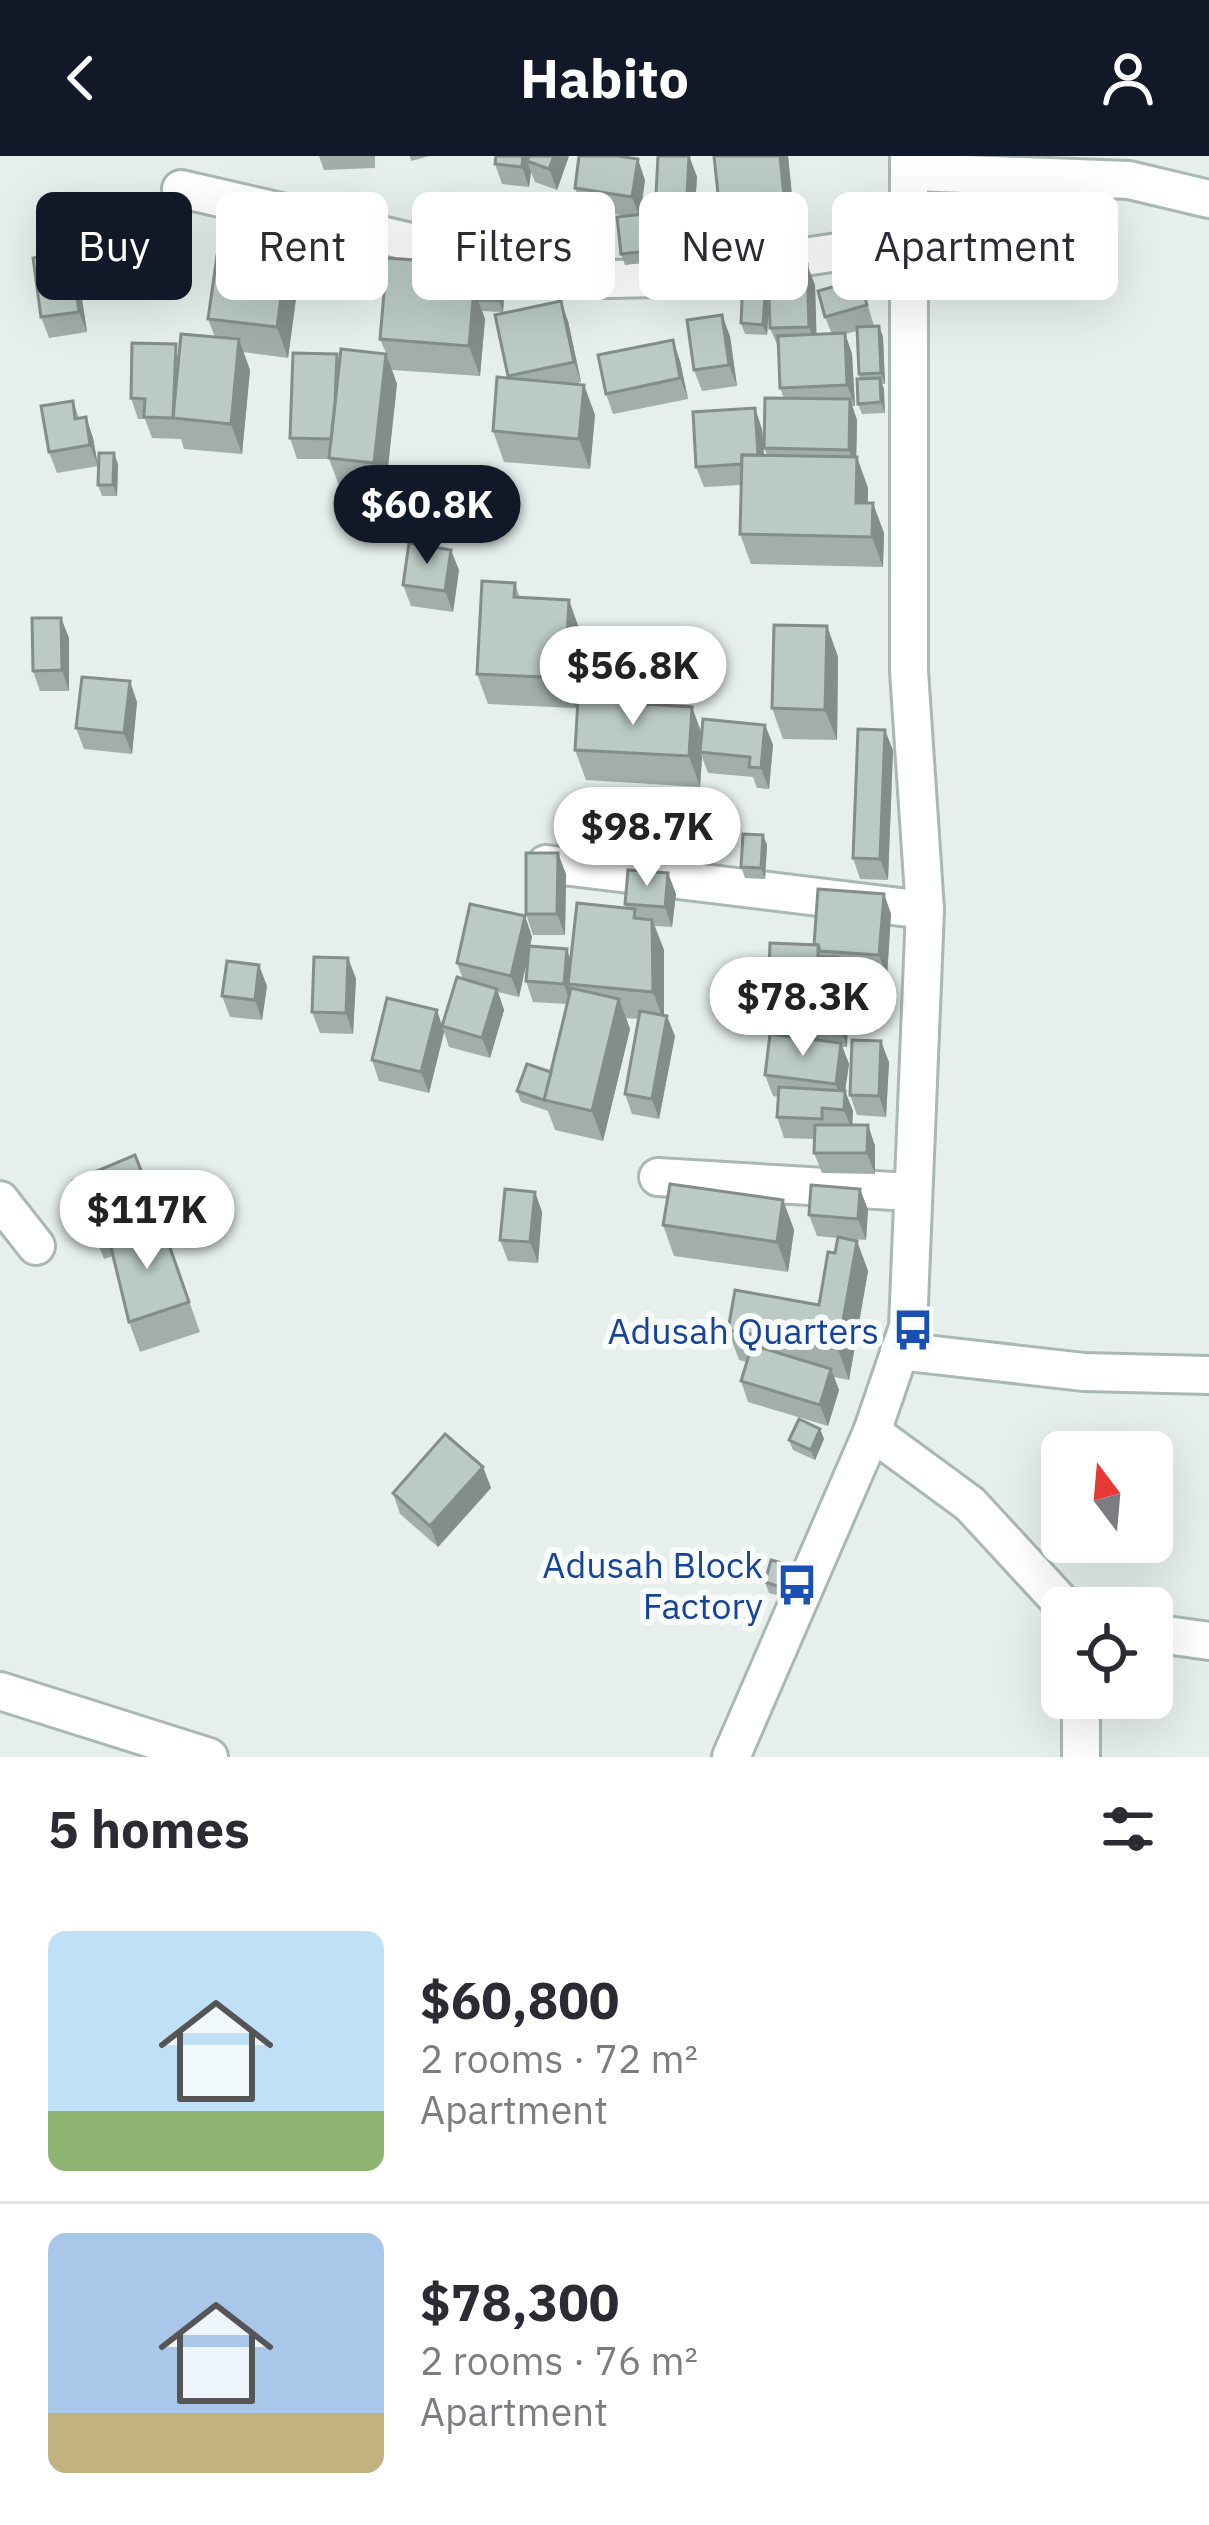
<!DOCTYPE html>
<meta charset="utf-8">
<style>
body{margin:0;font-family:"IBM Plex Sans",sans-serif;background:#f7f7f7;color:#2b2b33;height:100vh;display:flex;flex-direction:column;font-size:45px;white-space:nowrap}
*{box-sizing:border-box;margin:0}
p{font-size:39px;color:#7c7c81}
.icon{flex:none;width:66px;height:66px;fill:none;stroke:currentColor;stroke-width:2;stroke-linecap:round;stroke-linejoin:round}
.map{position:relative;height:1601px;overflow:hidden}
.panel{display:flex;flex-direction:column;background:#fff;flex:1}
.panel>*{flex:none}
.top-card{position:absolute;left:36px;top:36px;width:1137px;height:108px;display:flex;gap:24px}
.needle{width:78px;rotate:344deg}
.tools{position:absolute;left:1041px;top:1275px;display:grid;gap:24px}
.tools a{display:grid;place-items:center;width:132px;height:132px;border-radius:18px;background:#fff;box-shadow:0 12px 48px #0002;font-size:60px}
.price{position:absolute;translate:-50% -102px;padding:0 27px;border-radius:42px;background:#fff;color:#222;font-size:39px;line-height:78px;filter:drop-shadow(0 3px 6px #0008)}
.price::after{content:'';position:absolute;left:50%;top:72px;width:36px;height:27px;margin-left:-18px;background:inherit;clip-path:polygon(0 0,100% 0,50% 100%)}
.price.on{background:#111827;color:#fff}
ul{padding:0;list-style:none}
li{display:flex;align-items:center;gap:36px;height:300px;padding:0 48px}
li+li{border-top:3px solid #e1e1e2}
li span{display:grid;place-items:center;flex:none;width:336px;height:240px;border-radius:18px;color:#555}
li>.icon{margin-inline-start:auto}
span .icon{width:144px;height:144px;fill:#fffc;stroke-width:1}
li b{font-size:51px}
h2{display:flex;justify-content:space-between;align-items:center;height:144px;padding:0 48px;font-size:51px}
.tag{padding:0 42px;border-radius:18px;background:#fff;box-shadow:0 12px 48px #0002;font-size:42px;line-height:108px}
.tag.on{background:#111827;color:#fff}
header{display:flex;justify-content:space-between;align-items:center;height:156px;padding:0 48px;background:#111827;color:#fff;font-size:54px;font-weight:800}
.map>svg:first-child{display:block}
.lines{fill:none;stroke-linecap:round;stroke-linejoin:round}
.minor-casing{stroke:#a8b8b2;stroke-width:42}
.minor{stroke:#fff;stroke-width:36}
.wall{fill:#a1aea9}
.shaded-wall{fill:#838d89}
.building{fill:#bbcac4;stroke:#838d89;stroke-width:3}
.labels{text-anchor:middle;dominant-baseline:central;stroke-width:12;stroke-linejoin:round;paint-order:stroke}
.transit-label{font-size:36px;fill:#164399;stroke:#f7fbf9;text-anchor:end}
</style>
<header><svg class="icon" aria-label="back" viewBox="0 0 24 24"><path d="M15 5l-7 7 7 7"/></svg>Habito<svg class="icon" aria-label="person" viewBox="0 0 24 24"><circle cx="12" cy="8" r="4"/><path d="M4 21q1-7 8-7t8 7"/></svg></header>
<div class="map">
<svg width="1209" height="1601" viewBox="0 0 1209 1601">
<rect width="100%" height="100%" fill="#e6efeb"/>
<g class="lines">
<g class="minor-casing">
<g id="minor">
<path d="M911,16L1129,24L1209,43"/>
<path d="M181,33L545,117L608,123L662,122L912,85"/>
<path d="M546,708L925,754"/>
<path d="M658,1021L910,1036"/>
<path d="M0,1044L36,1090"/>
<path d="M899,1195L1084,1216L1209,1219"/>
<path d="M872,1276L970,1348L1066,1452"/>
<path d="M1152,1477L1209,1485"/>
<path d="M0,1535L209,1601"/>
<path d="M1081,1542V1601"/>
<path d="M731,1601L872,1276L908,1171L925,754L909,515V0"/>
</g>
</g>
<use href="#minor" class="minor"/>
</g>
<g class="wall">
<path d="M319,0H375V12L324,14Z"/>
<path d="M410,0H430L411,5Z"/>
<path d="M496,0H569L557,34L535,26L531,16L529,31L502,28L495,8Z"/>
<path d="M689,0L697,21L693,80L662,78L655,57Z"/>
<path d="M714,0H788L795,70L730,77L719,47Z"/>
<path d="M645,24L640,58L648,68L652,106L625,109L621,98L627,60L589,54L591,62L582,99L563,94L559,84L581,50L575,32Z"/>
<path d="M116,59L113,89L86,85L82,75Z"/>
<path d="M289,82L300,113L288,202L243,196L250,214L242,298L184,293L181,283L152,282L145,263H138L131,242L179,198L215,181L208,163L244,96Z"/>
<path d="M428,105L437,130L474,133L485,163L480,220L392,214L397,228L385,338L340,332L329,303H297L290,282L337,198L340,206L386,197L380,183Z"/>
<path d="M502,108L506,119L503,156L482,155L478,144Z"/>
<path d="M78,117L87,176L49,182L41,161Z"/>
<path d="M860,123L874,170H879L883,181L885,228H882L885,257L862,258L858,248L860,223L859,218L857,175L845,178L852,198L855,250H852L857,264L856,301L868,332V347L884,377L883,411L751,408L740,378L741,329L704,331L696,311L762,273L764,299H767L764,292L784,242L780,232L779,193L770,172L769,146L767,179L745,178L741,167L769,132L815,129L816,178H832L825,161Z"/>
<path d="M495,159L568,165L581,226L574,228L584,229L595,259L590,313L504,306L493,275L509,222Z"/>
<path d="M730,180L737,230L702,235L694,214Z"/>
<path d="M680,205L688,243L613,258L606,238Z"/>
<path d="M73,245L79,262L86,261L93,282L98,310L57,317L49,296Z"/>
<path d="M118,308L117,340H102L98,329Z"/>
<path d="M459,414L453,456L411,450L403,429Z"/>
<path d="M515,427L520,442L580,475L576,552L488,548L477,518Z"/>
<path d="M61,462L69,482V535H40L33,515Z"/>
<path d="M827,470L838,501L837,584L783,583L772,552Z"/>
<path d="M137,546L132,598L84,593L76,572Z"/>
<path d="M692,551L702,578L765,569L773,589L769,633L757,632L753,621L708,617L702,601L700,631L586,624L575,594Z"/>
<path d="M893,594L888,724L860,723L853,702Z"/>
<path d="M763,679L767,689L765,723L745,722L741,711Z"/>
<path d="M668,717L676,738L672,771L655,770L664,794V859L675,880L659,963L632,958L625,938L638,863L626,862L630,873L603,985L555,974L548,955L521,946L517,935L551,916L567,848L533,846L526,825L528,801L519,841L498,836L504,854L490,902L449,891L444,876L429,937L379,925L372,904L442,869L463,823L457,807L525,760L532,781L530,790L571,804L626,752L625,748Z"/>
<path d="M566,718L565,779H533L526,758Z"/>
<path d="M884,738L891,758L887,820L843,816L849,832L847,891H842L849,908L845,935L853,955L852,969H868L875,990V1018L822,1017L814,997V983L784,982L777,961L778,941L773,940L765,919L775,879L767,859L814,789Z"/>
<path d="M348,802L356,823L353,878L320,877L312,856Z"/>
<path d="M267,830L262,864L230,861L222,840Z"/>
<path d="M889,906L886,961L857,959L850,939Z"/>
<path d="M135,999L161,1066L200,1176L140,1196L129,1166L113,1100L104,1103L73,1025Z"/>
<path d="M860,1033L868,1054L866,1084L843,1082L857,1085L868,1115L849,1224L834,1221L839,1234L828,1270L748,1246L741,1225L747,1206L739,1204L728,1174L819,1149L838,1082L817,1080L809,1059Z"/>
<path d="M535,1036L542,1056L538,1107L508,1105L500,1084Z"/>
<path d="M783,1044L794,1074L788,1116L674,1100L663,1069Z"/>
<path d="M820,1273L824,1283L815,1304L793,1294L789,1284Z"/>
<path d="M483,1311L491,1332L438,1391L400,1358L393,1337Z"/>
<path d="M790,1419L784,1441L769,1437L765,1426Z"/>
</g>
<g class="shaded-wall">
<path d="M523,0H533L527,5L531,16L529,31L522,11Z"/>
<path d="M554,0H569L557,34L549,13Z"/>
<path d="M689,0L697,21L693,80L686,59Z"/>
<path d="M780,0H788L795,70L784,40Z"/>
<path d="M638,3L645,24L640,62L632,41Z"/>
<path d="M112,49L116,59L113,89L109,78Z"/>
<path d="M588,51L591,62L582,99L579,88Z"/>
<path d="M644,58L648,68L652,106L648,95Z"/>
<path d="M289,82L300,113L288,202L277,171Z"/>
<path d="M71,97L78,117L87,176L79,156Z"/>
<path d="M428,105L439,136L426,129Z"/>
<path d="M502,108L506,119L503,156L499,145Z"/>
<path d="M807,108L815,129L817,192L809,171Z"/>
<path d="M766,125L770,135L767,179L763,169Z"/>
<path d="M474,133L485,163L480,220L469,190Z"/>
<path d="M561,145L568,165L581,226L574,206Z"/>
<path d="M722,159L730,180L737,230L729,209Z"/>
<path d="M879,170L883,181L885,228L881,217Z"/>
<path d="M845,177L852,198L855,250L847,229Z"/>
<path d="M239,183L250,214L242,298L231,268Z"/>
<path d="M673,184L680,205L688,243L680,222Z"/>
<path d="M386,198L397,228L385,338L374,307Z"/>
<path d="M880,222L884,233L885,257L881,246Z"/>
<path d="M584,229L595,259L590,313L579,283Z"/>
<path d="M850,243L857,264L856,314L849,294Z"/>
<path d="M755,252L762,273L766,327L758,307Z"/>
<path d="M86,261L93,282L98,310L90,289Z"/>
<path d="M114,297L118,308L117,340L113,329Z"/>
<path d="M857,301L868,332L867,377L856,347Z"/>
<path d="M873,347L884,377L883,411L872,381Z"/>
<path d="M451,394L459,414L453,456L445,435Z"/>
<path d="M569,444L580,475L576,552L565,522Z"/>
<path d="M61,462L69,482V535L62,514Z"/>
<path d="M827,470L838,501L837,584L825,554Z"/>
<path d="M130,525L137,546L132,598L124,577Z"/>
<path d="M692,551L703,582L700,596L702,601L700,631L689,600Z"/>
<path d="M765,569L773,589L769,633L761,612Z"/>
<path d="M885,574L893,594L888,724L880,703Z"/>
<path d="M763,679L767,689L765,723L761,712Z"/>
<path d="M558,697L566,718L565,779L557,758Z"/>
<path d="M668,717L676,738L672,771L665,751Z"/>
<path d="M884,738L891,758L887,820L879,799Z"/>
<path d="M525,760L532,781L519,841L511,820Z"/>
<path d="M652,764L664,794V866L653,836Z"/>
<path d="M567,793L574,814L568,828L572,838L571,849L564,828Z"/>
<path d="M838,801L849,832L847,891L836,861Z"/>
<path d="M348,802L356,823L353,878L346,857Z"/>
<path d="M259,809L267,830L262,864L255,844Z"/>
<path d="M497,833L504,854L490,902L482,882Z"/>
<path d="M619,843L630,873L603,985L592,955Z"/>
<path d="M437,854L444,876L429,937L421,916Z"/>
<path d="M667,860L675,880L659,963L652,943Z"/>
<path d="M881,885L889,906L886,961L879,940Z"/>
<path d="M841,887L849,908L843,949L836,928Z"/>
<path d="M845,935L853,955L852,974L844,954Z"/>
<path d="M868,969L875,990V1018L867,997Z"/>
<path d="M860,1033L868,1054L866,1084L858,1063Z"/>
<path d="M535,1036L542,1056L538,1107L530,1086Z"/>
<path d="M783,1044L794,1074L788,1116L777,1086Z"/>
<path d="M857,1085L868,1115L849,1224L838,1193Z"/>
<path d="M831,1213L839,1234L828,1270L820,1249Z"/>
<path d="M820,1273L824,1283L815,1304L811,1294Z"/>
<path d="M483,1311L491,1332L438,1391L430,1370Z"/>
<path d="M786,1408L790,1419L784,1441L780,1431Z"/>
</g>
<g class="building">
<path d="M496,0H523L522,11L495,8Z"/>
<path d="M529,0H554L549,13L527,5Z"/>
<path d="M579,0H618L638,3L632,41L575,32Z"/>
<path d="M658,0H689L686,59L655,57Z"/>
<path d="M714,0H780L784,40L719,47Z"/>
<path d="M85,46L112,49L109,78L82,75Z"/>
<path d="M568,47L588,51L579,88L559,84Z"/>
<path d="M644,58L648,95L621,98L617,61Z"/>
<path d="M246,77L289,82L277,171L208,163L218,93L244,96Z"/>
<path d="M71,97L79,156L41,161L33,102Z"/>
<path d="M387,102L428,105L426,129L474,133L469,190L380,183Z"/>
<path d="M481,107L502,108L499,145L478,144Z"/>
<path d="M807,108L809,171L770,172L768,109Z"/>
<path d="M743,123L766,125L763,169L741,167Z"/>
<path d="M860,123L867,149L825,161L818,135Z"/>
<path d="M561,145L574,206L508,220L495,159Z"/>
<path d="M722,159L729,209L694,214L687,164Z"/>
<path d="M879,170L881,217L859,218L857,171Z"/>
<path d="M845,177L847,229L780,232L778,180Z"/>
<path d="M181,178L239,183L231,268L173,262Z"/>
<path d="M673,184L680,222L606,238L598,199Z"/>
<path d="M132,187L176,188L173,262L144,261L145,243L131,242Z"/>
<path d="M341,193L386,198L374,307L329,302Z"/>
<path d="M293,197L337,198L335,246L331,283L290,282Z"/>
<path d="M497,221L584,229L579,283L493,275Z"/>
<path d="M880,222L881,246L858,248L857,223Z"/>
<path d="M765,242L850,243L849,294L764,292Z"/>
<path d="M73,245L75,263L86,261L90,289L49,296L41,250Z"/>
<path d="M755,252L758,299H742V308L696,311L693,256Z"/>
<path d="M99,297H114L113,329H98Z"/>
<path d="M742,299L857,301L856,347H873L872,381L740,378Z"/>
<path d="M409,387L451,394L445,435L403,429Z"/>
<path d="M482,425L515,427L514,441L569,444L565,522L477,518Z"/>
<path d="M32,462H61L62,514L33,515Z"/>
<path d="M774,469L827,470L825,554L772,552Z"/>
<path d="M82,521L130,525L124,577L76,572Z"/>
<path d="M578,544L692,551L689,600L575,594Z"/>
<path d="M703,563L765,569L761,612L749,611L750,601L700,596Z"/>
<path d="M858,573L885,574L880,703L853,702Z"/>
<path d="M743,678L763,679L761,712L741,711Z"/>
<path d="M526,697H558L557,758H526Z"/>
<path d="M628,714L668,717L665,751L625,748Z"/>
<path d="M818,733L884,738L879,799L820,795L818,789H814Z"/>
<path d="M577,747L635,753L634,762L652,764L653,836L568,828Z"/>
<path d="M470,748L525,760L511,820L457,807Z"/>
<path d="M770,787L818,789V801H838L836,861L767,859Z"/>
<path d="M529,790L567,793L564,828L526,825Z"/>
<path d="M314,801L348,802L346,857L312,856Z"/>
<path d="M227,805L259,809L255,844L222,840Z"/>
<path d="M457,821L497,833L482,882L442,870Z"/>
<path d="M571,832L619,843L592,955L544,944Z"/>
<path d="M387,842L437,854L421,916L372,904Z"/>
<path d="M640,855L667,860L652,943L625,938Z"/>
<path d="M770,878L841,887L836,928L765,919Z"/>
<path d="M852,884L881,885L879,940L850,939Z"/>
<path d="M527,908L551,916L544,944L517,935Z"/>
<path d="M779,931L845,935L844,954L822,952V963L777,961Z"/>
<path d="M815,969H868L867,997H814Z"/>
<path d="M135,999L158,1058L97,1082L73,1025Z"/>
<path d="M670,1028L783,1044L777,1086L663,1069Z"/>
<path d="M811,1029L860,1033L858,1063L809,1059Z"/>
<path d="M505,1033L535,1036L530,1086L500,1084Z"/>
<path d="M161,1066L189,1146L129,1166L109,1083Z"/>
<path d="M838,1081L857,1085L838,1193L728,1174L735,1134L819,1149L828,1096L835,1097Z"/>
<path d="M752,1189L831,1213L820,1249L741,1225Z"/>
<path d="M799,1263L820,1273L811,1294L789,1284Z"/>
<path d="M445,1278L483,1311L430,1370L393,1337Z"/>
<path d="M771,1404L786,1408L780,1431L765,1426Z"/>
</g>
<defs>
<g id="bus-bare" transform="scale(3.24)"><path d="M-5-6H5V4H4V6H2V4H-2V6H-4V4H-5ZM-3.5-4V0h7V-4ZM-3.5 1.2v1.5H-2V1.2ZM2 1.2v1.5H3.5V1.2Z" fill="#1a4fb4" stroke="#f7fbf9" stroke-width="2.5" paint-order="stroke"/></g>
</defs>
<g fill-rule="evenodd">
<use href="#bus-bare" x="913" y="1174"/>
<use href="#bus-bare" x="797" y="1429"/>
</g>
<g class="labels">
<g class="transit-label">
<text x="879" y="1174">Adusah Quarters</text>
<text x="763" y="1408">Adusah Block<tspan x="763" dy="41">Factory</tspan></text>
</g>
</g>
</svg>
<div class="tools">
<a><svg class="needle" viewBox="-14 -14 28 28"><path d="M0-13l5 13h-10z" fill="#e53935"/><path d="M0 13l5-13h-10z" fill="#7c7c81"/></svg></a>
<a><svg class="icon" aria-label="locate" viewBox="0 0 24 24"><circle cx="12" cy="12" r="6"/><path d="M12 2v4M12 18v4M2 12h4M18 12h4"/></svg></a>
</div>
<b class="price on" style="left:427px;top:411px">$60.8K</b>
<b class="price" style="left:633px;top:572px">$56.8K</b>
<b class="price" style="left:647px;top:733px">$98.7K</b>
<b class="price" style="left:803px;top:903px">$78.3K</b>
<b class="price" style="left:147px;top:1116px">$117K</b>
<div class="top-card">
<a class="tag on">Buy</a>
<a class="tag">Rent</a>
<a class="tag">Filters</a>
<a class="tag">New</a>
<a class="tag">Apartment</a>
</div>
</div>
<section class="panel">
<h2>5 homes<svg class="icon" aria-label="filters" viewBox="0 0 24 24"><path d="M4 7h16M4 17h16"/><circle cx="9" cy="7" r="2"/><circle cx="15" cy="17" r="2"/></svg></h2>
<ul>
<li><span style="background:linear-gradient(#bfe0f5 75%,#8fb573 0)"><svg class="icon" aria-label="home" viewBox="0 0 24 24"><path d="M3 11l9-7 9 7M6 9v11h12V9"/></svg></span><div><b>$60,800</b><p>2 rooms · 72 m²</p><p>Apartment</p></div></li>
<li><span style="background:linear-gradient(#a9c7e8 75%,#c2b280 0)"><svg class="icon" aria-label="home" viewBox="0 0 24 24"><path d="M3 11l9-7 9 7M6 9v11h12V9"/></svg></span><div><b>$78,300</b><p>2 rooms · 76 m²</p><p>Apartment</p></div></li>
</ul>
</section>
